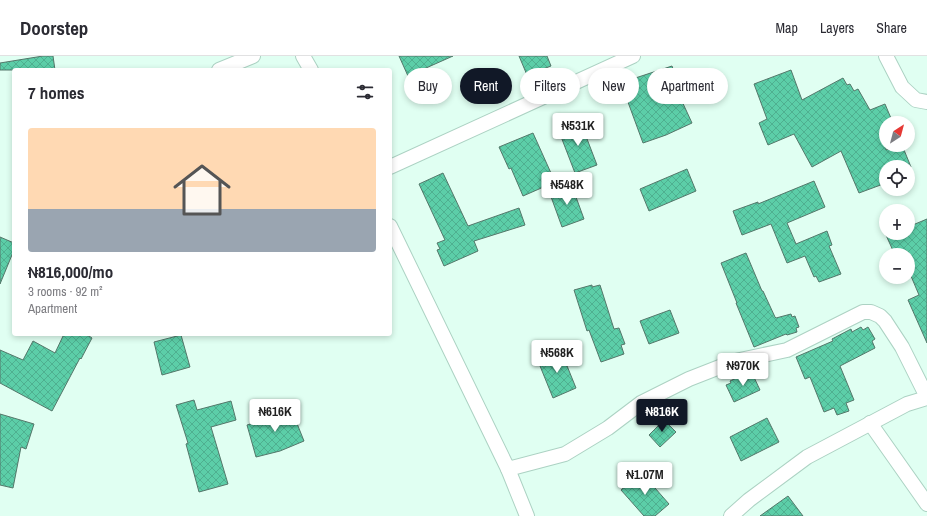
<!DOCTYPE html>
<meta charset="utf-8">
<style>
body{margin:0;font-family:"Archivo Narrow",sans-serif;background:#f7f7f7;color:#2b2b33;height:100vh;display:flex;flex-direction:column;font-size:15px;white-space:nowrap}
*{box-sizing:border-box;margin:0}
p{font-size:13px;color:#7c7c81}
.icon{flex:none;width:22px;height:22px;fill:none;stroke:currentColor;stroke-width:2;stroke-linecap:round;stroke-linejoin:round}
.map{position:relative;flex:1;overflow:hidden}
.details{position:absolute;left:12px;top:12px;width:380px;height:268px;display:flex;flex-direction:column;background:#fff;border-radius:4px;box-shadow:0 2px 6px #0003}
.details>*{flex:none}
.hud{position:absolute;left:404px;top:12px;width:380px;height:36px;display:flex;gap:8px}
.needle{width:26px;rotate:36deg}
.fabs{position:absolute;left:879px;top:60px;display:grid;gap:8px}
.fabs a{display:grid;place-items:center;width:36px;height:36px;border-radius:50%;background:#fff;box-shadow:0 2px 6px #0003;font-size:20px}
.price{position:absolute;translate:-50% -34px;padding:0 9px;border-radius:4px;background:#fff;color:#222;font-size:13px;line-height:26px;filter:drop-shadow(0 1px 2px #0008)}
.price::after{content:'';position:absolute;left:50%;top:24px;width:12px;height:9px;margin-left:-6px;background:inherit;clip-path:polygon(0 0,100% 0,50% 100%)}
.price.on{background:#111827;color:#fff}
ul{padding:0;list-style:none}
li{display:grid;align-content:center;gap:8px;height:212px;padding:0 16px}
li span{display:grid;place-items:center;height:124px;border-radius:4px;color:#555}
li>.icon{margin-inline-start:auto}
span .icon{width:72px;height:72px;fill:#fffc;stroke-width:1}
li b{font-size:17px}
h2{display:flex;justify-content:space-between;align-items:center;height:48px;padding:0 16px;font-size:17px}
.pill{padding:0 14px;border-radius:18px;background:#fff;box-shadow:0 2px 6px #0003;font-size:14px;line-height:36px}
.pill.on{background:#111827;color:#fff}
header{display:flex;align-items:center;gap:24px;box-sizing:border-box;height:56px;padding:0 20px;background:#fff;border-bottom:1px solid #e1e1e2}
header strong{font-size:19px}
nav{display:flex;gap:22px;margin-inline-start:auto;font-size:14px}
.map>svg:first-child{display:block}
.building{fill:url(#building-cross-hatch);stroke:#54776a}
.lines{fill:none;stroke-linecap:round;stroke-linejoin:round}
.minor-casing{stroke:#acd2c3;stroke-width:16}
.minor{stroke:#fff;stroke-width:14}
</style>
<header>
<strong>Doorstep</strong>
<nav><a>Map</a><a>Layers</a><a>Share</a></nav>
</header>
<div class="map">
<svg width="927" height="460" viewBox="0 0 927 460">
<defs>
<pattern id="building-cross-hatch" width="8" height="8" patternUnits="userSpaceOnUse"><rect width="8" height="8" fill="#5ccea8"/><path d="M0 0l8 8M0 8l8-8" fill="none" stroke="#4fb090"/></pattern>
</defs>
<rect width="100%" height="100%" fill="#e0fff2"/>
<g class="building">
<path d="M43,0H53L55,14H0V7Z"/>
<path d="M399,0H453L408,20Z"/>
<path d="M519,0H547L551,10L527,19Z"/>
<path d="M672,10L678,27L674,28L692,67L666,79L643,87L625,38L618,41L614,29Z"/>
<path d="M791,14L802,44L843,22L847,29L850,28L854,35L858,33L870,54L885,48L893,67H886V94L899,89H902L911,111H886V127L859,137L841,95L812,111L794,78L768,89L759,67L767,63L754,28Z"/>
<path d="M579,62L597,109L575,117L560,78L567,75L564,68Z"/>
<path d="M533,77L555,126L523,140L511,112L509,113L499,91Z"/>
<path d="M687,113L696,135L649,155L640,133Z"/>
<path d="M443,117L468,170L519,152L525,169L474,185L478,195L444,210L437,194L440,193L437,187L445,184L419,128Z"/>
<path d="M814,125L825,151L787,167L796,188L827,175L832,189L829,190L841,218L819,226L816,220L814,221L805,200L787,207L771,168L742,179L733,155L758,146V148Z"/>
<path d="M572,130L584,163L562,171L550,138Z"/>
<path d="M927,163V287L908,244L919,239L908,213V199H895L885,177H908V171Z"/>
<path d="M0,181L14,187V194L0,228Z"/>
<path d="M746,197L762,235H763L775,261L776,262L791,258L792,261L795,260L799,271L796,272L797,276L787,279L786,278L754,291L736,247H737L721,207Z"/>
<path d="M592,229V231L600,229L614,273L619,272L625,288L621,289L624,298L601,306L589,274L587,275L574,234Z"/>
<path d="M670,254L679,277L649,288L640,265Z"/>
<path d="M861,271L863,274L868,271L875,283L872,285L875,292L840,310L854,344L846,347L849,355L837,359L834,352L824,356L810,321L805,323L796,301L833,285L832,283L851,273L852,276Z"/>
<path d="M64,278H86L92,282L81,303L80,302L52,355L0,327V294L23,304L33,285L55,297Z"/>
<path d="M181,279L190,311L162,319L154,286Z"/>
<path d="M561,295L576,332L553,342L538,305Z"/>
<path d="M747,317L748,319L752,317L760,334L734,346L726,329L731,327L730,325Z"/>
<path d="M194,344L197,354L231,345L236,364L211,371L228,428L199,436L186,388L188,387L176,349Z"/>
<path d="M290,350L304,385L280,395L256,401L247,369L261,365L260,362Z"/>
<path d="M0,358L34,368L26,393L21,391L13,432L0,429Z"/>
<path d="M767,362L779,386L741,405L730,381Z"/>
<path d="M664,364L676,376L660,391L649,379Z"/>
<path d="M641,416L669,448L655,460H644L621,434Z"/>
<path d="M788,440L803,460H760Z"/>
</g>
<g class="lines">
<g class="minor-casing">
<g id="minor">
<path d="M303,0L311,14"/>
<path d="M886,0L902,31L916,44L927,46"/>
<path d="M219,14L253,0"/>
<path d="M390,111L633,0"/>
<path d="M390,170L508,413L565,398L608,372L641,347L689,323L735,305L787,294L863,256H871L880,260L885,265L902,291L927,341"/>
<path d="M870,367L927,448"/>
<path d="M508,413L527,460"/>
<path d="M731,460L749,444L807,401L907,348L927,342"/>
</g>
</g>
<use href="#minor" class="minor"/>
</g>
</svg>
<div class="fabs">
<a><svg class="needle" viewBox="-14 -14 28 28"><path d="M0-13l5 13h-10z" fill="#e53935"/><path d="M0 13l5-13h-10z" fill="#7c7c81"/></svg></a>
<a><svg class="icon" aria-label="locate" viewBox="0 0 24 24"><circle cx="12" cy="12" r="6"/><path d="M12 2v4M12 18v4M2 12h4M18 12h4"/></svg></a>
<a>+</a>
<a>−</a>
</div>
<b class="price" style="left:578px;top:91px">₦531K</b>
<b class="price" style="left:567px;top:150px">₦548K</b>
<b class="price" style="left:557px;top:318px">₦568K</b>
<b class="price" style="left:743px;top:331px">₦970K</b>
<b class="price" style="left:275px;top:377px">₦616K</b>
<b class="price on" style="left:662px;top:377px">₦816K</b>
<b class="price" style="left:645px;top:440px">₦1.07M</b>
<div class="hud">
<a class="pill">Buy</a>
<a class="pill on">Rent</a>
<a class="pill">Filters</a>
<a class="pill">New</a>
<a class="pill">Apartment</a>
</div>
<section class="details">
<h2>7 homes<svg class="icon" aria-label="filters" viewBox="0 0 24 24"><path d="M4 7h16M4 17h16"/><circle cx="9" cy="7" r="2"/><circle cx="15" cy="17" r="2"/></svg></h2>
<ul>
<li><span style="background:linear-gradient(#ffd9b3 65%,#9aa5b1 0)"><svg class="icon" aria-label="home" viewBox="0 0 24 24"><path d="M3 11l9-7 9 7M6 9v11h12V9"/></svg></span><div><b>₦816,000/mo</b><p>3 rooms · 92 m²</p><p>Apartment</p></div></li>
</ul>
</section>
</div>
